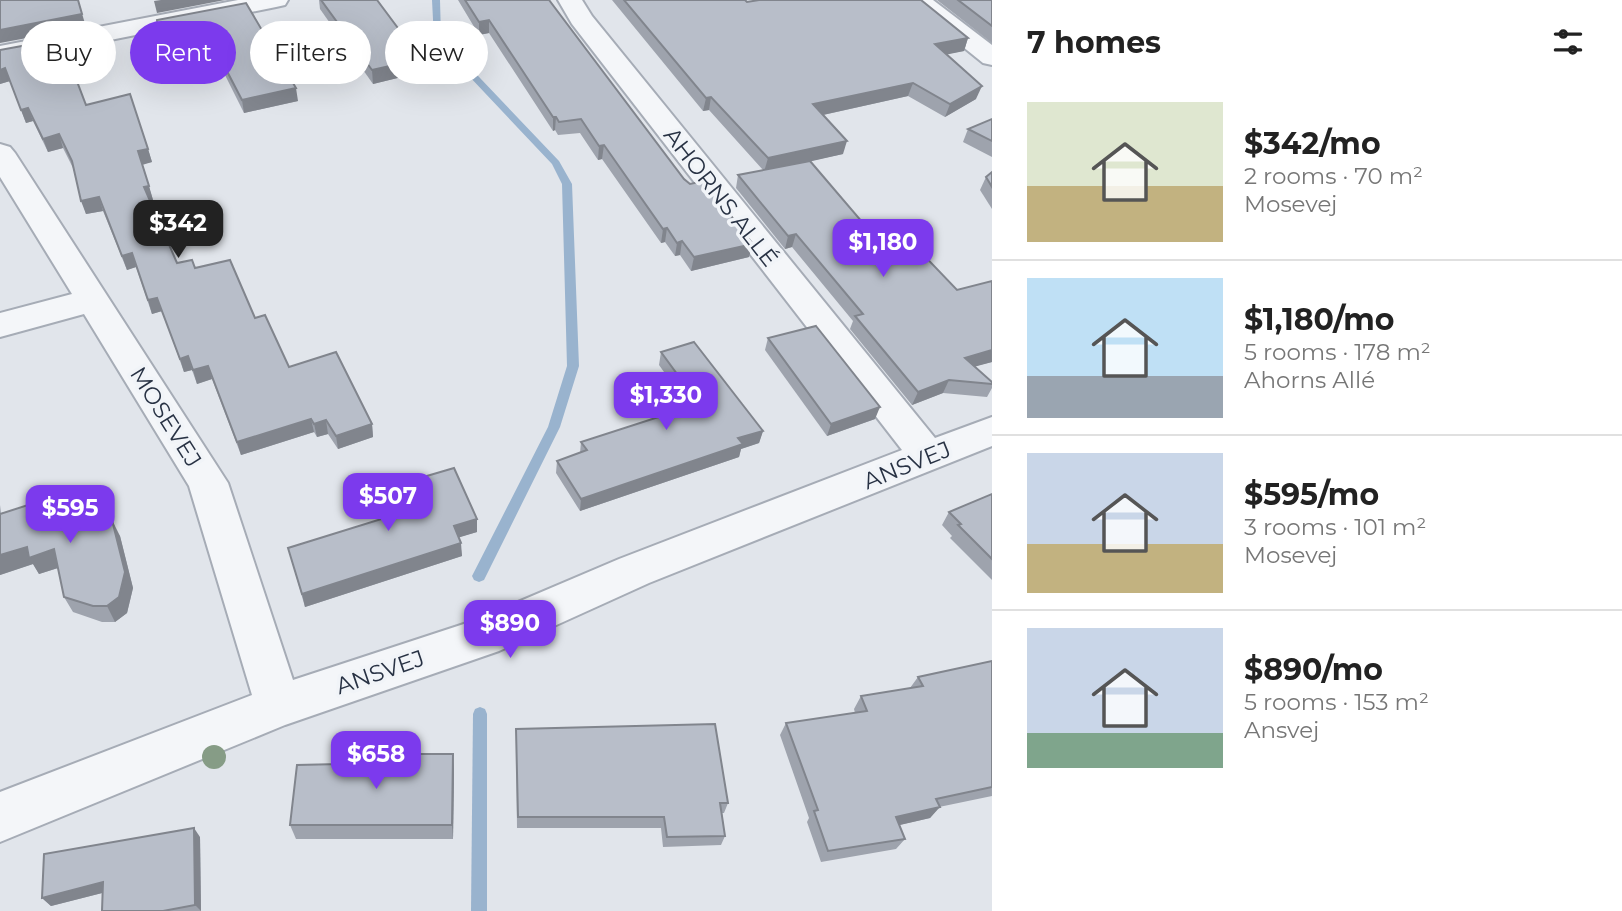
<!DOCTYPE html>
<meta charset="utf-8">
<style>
body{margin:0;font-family:Montserrat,sans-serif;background:#f6f6f6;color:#222;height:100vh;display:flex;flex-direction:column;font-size:26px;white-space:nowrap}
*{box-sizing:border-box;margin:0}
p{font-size:23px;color:#767676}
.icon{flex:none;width:38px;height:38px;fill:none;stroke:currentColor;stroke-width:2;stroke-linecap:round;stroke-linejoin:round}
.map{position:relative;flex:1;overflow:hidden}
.details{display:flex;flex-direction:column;background:#fff;width:630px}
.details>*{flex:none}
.banner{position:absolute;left:21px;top:21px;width:665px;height:63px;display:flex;gap:14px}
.price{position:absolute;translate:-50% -60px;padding:0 16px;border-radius:14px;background:#7c3aed;color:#fff;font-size:23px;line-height:46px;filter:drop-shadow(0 2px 4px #0008)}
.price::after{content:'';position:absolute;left:50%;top:42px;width:21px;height:16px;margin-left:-10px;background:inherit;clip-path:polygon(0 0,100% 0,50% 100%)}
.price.selected{background:#222;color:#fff}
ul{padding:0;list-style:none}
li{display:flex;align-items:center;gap:21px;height:175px;padding:0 35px}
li+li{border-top:2px solid #e0e0e0}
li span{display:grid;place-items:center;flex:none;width:196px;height:140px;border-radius:0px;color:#555}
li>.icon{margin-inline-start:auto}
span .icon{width:84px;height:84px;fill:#fffc;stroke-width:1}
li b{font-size:30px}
h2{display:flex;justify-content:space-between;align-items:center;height:84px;padding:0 35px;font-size:30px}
.chip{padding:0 24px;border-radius:32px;background:#fff;box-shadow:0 7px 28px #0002;font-size:24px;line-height:63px}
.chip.selected{background:#7c3aed;color:#fff}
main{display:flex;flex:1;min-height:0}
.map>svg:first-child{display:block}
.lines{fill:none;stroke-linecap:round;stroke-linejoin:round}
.stream{fill:#99b3ce;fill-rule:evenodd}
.minor-casing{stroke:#a6acb6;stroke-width:4}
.minor{fill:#f4f6f9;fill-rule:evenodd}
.tree{fill:#869c86}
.wall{fill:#9ea3ad}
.shaded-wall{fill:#81858d}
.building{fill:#b8bec9;stroke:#81858d;stroke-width:2}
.labels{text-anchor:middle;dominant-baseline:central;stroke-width:7;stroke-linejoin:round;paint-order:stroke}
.street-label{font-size:23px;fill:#283244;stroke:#f1f4f8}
</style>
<main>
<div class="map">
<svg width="992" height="911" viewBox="0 0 992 911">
<rect width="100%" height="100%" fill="#e1e5eb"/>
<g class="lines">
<g class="stream">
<path d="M432,0H440L441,37L559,161L572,184L579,366L560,427L484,580L479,582L474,580L472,576L548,427L567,366L562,184L552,164L434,39Z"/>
<path d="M480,707L485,709L487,714V911H471L473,714L475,709Z"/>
</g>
<g class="minor-casing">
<g id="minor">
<path d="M238,0H288L285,5L276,7L0,62V46Z"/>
<path d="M558,0H582L592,16L935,438L992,417V446L649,583L499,651L285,725L0,842V792L252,695L189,486L84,314L0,337V313L72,294L0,177V144L10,147L15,153L228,483L293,680L473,621L619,559L902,450L572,24Z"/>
<path d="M905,0H933L992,45V65L983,63Z"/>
</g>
</g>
<use href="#minor" class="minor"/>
</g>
<circle class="tree" cx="214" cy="757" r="12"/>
<g class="wall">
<path d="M319,0H377L422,72L373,84L320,9Z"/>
<path d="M458,0H549L684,179L749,257L691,271L680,255L675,256L665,242L661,243L602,159L598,160L580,133L558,135L555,130L553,131L489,33L479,35Z"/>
<path d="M612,0H745L747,2L968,38L964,51L946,54L976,99L945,117L908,96L823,115L843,154L810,161L868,229L957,290L992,281V362L975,366L992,384V388L987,397L943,393L912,405L850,329L853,321L792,247L785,249L736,188L738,175L763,170L709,110L703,111Z"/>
<path d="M937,0H992V43Z"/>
<path d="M157,20L298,101L244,113L221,67L166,79L162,66Z"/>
<path d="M87,34L92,51L67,55L86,105L148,149L152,162L142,164L153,200H150L177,263L195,268L255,318L289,367L372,424L373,437L338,449L328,434L317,437L314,432L241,455L212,379L197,384L192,370L184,372L162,311L152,314L136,267L127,270L103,211L86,214L73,168L63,148L48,152L33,121L26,123L10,81L0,84V50Z"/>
<path d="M992,119V157L963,142L968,129Z"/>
<path d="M992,172V209L980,190L986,177Z"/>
<path d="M768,338L875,419L827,436L765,350Z"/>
<path d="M661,352L763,431L759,443L741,449L739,457L580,511L556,473L557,461L580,453L581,442L689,407L659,365Z"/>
<path d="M93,491L101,507L104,522L120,536L133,588L127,613L115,622H102L73,612L64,597L58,568L39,574L33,564L0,575V505L1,513Z"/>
<path d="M372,492L477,519V532L459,537L462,556L305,607L288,548L383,519L374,506Z"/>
<path d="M992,494V580L950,538L952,536L942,525L949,512Z"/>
<path d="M992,661V796L939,807L930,818L899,825L905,839L896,849L821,862L807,822L809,818L780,735L786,723L855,713L854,709L861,696L910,688L918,677Z"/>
<path d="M516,729L728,803L724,813H722L725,836L721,845L663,847L661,828H517Z"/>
<path d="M453,754L454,769L453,839H296L290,825L340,764Z"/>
<path d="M200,837L201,911H102V893L51,906L42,898Z"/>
</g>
<g class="shaded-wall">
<path d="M78,0L86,27L0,43V30Z"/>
<path d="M161,0H225L157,13L154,1Z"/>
<path d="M489,20V33L479,35V22Z"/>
<path d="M88,38L92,51L67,55L62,42Z"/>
<path d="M968,38L964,51L930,58L935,44Z"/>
<path d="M218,54L221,67L166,79L162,66Z"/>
<path d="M421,59L422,72L373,84L372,70Z"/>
<path d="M5,68L10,81L0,84V70Z"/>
<path d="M913,83L908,96L809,118L813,104Z"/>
<path d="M982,86L976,99L945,117L950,104Z"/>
<path d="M296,88L298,101L244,113L242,100Z"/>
<path d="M711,97L709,110L703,111L706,98Z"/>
<path d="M28,108L33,121L26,123L21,110Z"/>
<path d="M553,117H556L555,130L553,131Z"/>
<path d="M59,134L63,148L48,152L43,139Z"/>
<path d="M847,141L843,154L764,172L768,158Z"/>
<path d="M604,145L602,159L598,160L599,146Z"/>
<path d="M148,149L152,162L142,165L138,151Z"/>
<path d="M149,186L153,200L148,201L144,187Z"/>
<path d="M99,197L103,211L86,214L81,201Z"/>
<path d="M667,228L665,242L661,243L663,229Z"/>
<path d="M796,234L792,247L785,249L788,236Z"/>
<path d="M682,241L680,255L675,256L677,243Z"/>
<path d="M753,244L749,257L691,271L694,257Z"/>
<path d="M132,253L136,267L127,270L122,256Z"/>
<path d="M157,298L162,311L152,314L148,300Z"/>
<path d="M992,350V362L959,371L965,358Z"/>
<path d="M188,356L192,370L184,372L180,359Z"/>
<path d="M208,366L212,379L197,384L193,370Z"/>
<path d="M949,380L943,393L912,405L918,392Z"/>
<path d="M880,407L875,419L827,436L831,424Z"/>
<path d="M311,419L314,432L241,455L237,442Z"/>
<path d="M326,420L328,434L317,437L314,424Z"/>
<path d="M372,424L373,437L338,449L336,436Z"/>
<path d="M763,431L759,443L741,449L739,457L580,511L581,499L738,438Z"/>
<path d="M93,491L101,507L109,540L100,524Z"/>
<path d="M477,519V532L454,539V526Z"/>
<path d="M112,520L120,536L133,588L127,613L115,622L107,606Z"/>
<path d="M461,543L462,556L305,607L302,594Z"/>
<path d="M27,547L54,549L64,566L39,574L33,564L0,575V555Z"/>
<path d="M453,754L454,769L453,839L452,825Z"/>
<path d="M940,807L930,818L887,828L896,817Z"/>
<path d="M194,828L200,837L201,911L195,905Z"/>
<path d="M103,882L110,891L51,906L42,898Z"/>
</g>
<g class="building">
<path d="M0,0H78L82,14L0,30Z"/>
<path d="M321,0H377L421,59L372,70Z"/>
<path d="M465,0H549L684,179L690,184L704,181L753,244L694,257L682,241L677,243L667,228L663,229L604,145L599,146L581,119L559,122L556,117H553L489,20L479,22Z"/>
<path d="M624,0H745L747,2L759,0H921L968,38L935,44L982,86L950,104L913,83L813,104L847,141L768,158L711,97L706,98Z"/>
<path d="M958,0H992V26Z"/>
<path d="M246,3L296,88L242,100L218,54L162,66L157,20Z"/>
<path d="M87,34L88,38L62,42L86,105L130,94L148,149L138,151L149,186L144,187L177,263L192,260L195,268L230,260L255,318L265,315L289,367L336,352L372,424L336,436L326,420L314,424L311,419L237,442L208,366L193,370L188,356L180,359L157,298L148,300L132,253L122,256L99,197L81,201L72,161L59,134L43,139L28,108L21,110L5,68L0,70V50Z"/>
<path d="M992,119V141L968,129Z"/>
<path d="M810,161L868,229L893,223L957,290L992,281V350L965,358L992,382V384L949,380L918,392L855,316L863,314L796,234L788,236L738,175Z"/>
<path d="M992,172V187L986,177Z"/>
<path d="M816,326L880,407L831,424L768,338Z"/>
<path d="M694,342L763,431L738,438L743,444L581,499L557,461L587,450L581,442L699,404L661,352Z"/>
<path d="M454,468L477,519L454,526L461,543L302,594L288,548L388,517L372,492Z"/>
<path d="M78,489L79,495L93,491L100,524L112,520L125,572L119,597L107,606H93L64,597L54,549L29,558L27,547L0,555V514Z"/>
<path d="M992,494V559L958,525L961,524L949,512Z"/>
<path d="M992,661V787L936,799L940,807L896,817L905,839L828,851L814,811L818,810L786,723L867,711L861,696L923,686L918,677Z"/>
<path d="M715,724L728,803H720L725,836L667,837L664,817H518L516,729Z"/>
<path d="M341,754H453L452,825H290L297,765L340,764Z"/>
<path d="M194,828L195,905L163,911H102L103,882L42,898L44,854Z"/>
</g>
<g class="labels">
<g class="street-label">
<text transform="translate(721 197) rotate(52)">AHORNS ALLÉ</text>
<text transform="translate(166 417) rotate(58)">MOSEVEJ</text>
<text transform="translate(907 465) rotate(-22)">ANSVEJ</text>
<text transform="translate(380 672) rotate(-19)">ANSVEJ</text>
</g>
</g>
</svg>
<b class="price selected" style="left:178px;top:260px">$342</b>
<b class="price" style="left:883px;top:279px">$1,180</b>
<b class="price" style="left:666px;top:432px">$1,330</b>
<b class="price" style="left:388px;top:533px">$507</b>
<b class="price" style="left:70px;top:545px">$595</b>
<b class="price" style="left:510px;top:660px">$890</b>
<b class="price" style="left:376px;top:791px">$658</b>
<div class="banner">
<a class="chip">Buy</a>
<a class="chip selected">Rent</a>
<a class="chip">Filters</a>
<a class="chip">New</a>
</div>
</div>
<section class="details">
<h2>7 homes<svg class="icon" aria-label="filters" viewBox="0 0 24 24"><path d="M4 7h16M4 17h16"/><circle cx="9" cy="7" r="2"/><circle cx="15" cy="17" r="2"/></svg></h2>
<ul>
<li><span style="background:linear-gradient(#dfe7d0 60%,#c2b280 0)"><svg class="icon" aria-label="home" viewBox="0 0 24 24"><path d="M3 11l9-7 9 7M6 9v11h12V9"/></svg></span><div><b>$342/mo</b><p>2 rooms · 70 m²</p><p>Mosevej</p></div></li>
<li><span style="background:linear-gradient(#bfe0f5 70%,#9aa5b1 0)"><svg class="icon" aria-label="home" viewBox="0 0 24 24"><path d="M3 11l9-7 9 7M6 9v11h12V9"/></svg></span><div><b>$1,180/mo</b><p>5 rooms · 178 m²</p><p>Ahorns Allé</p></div></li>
<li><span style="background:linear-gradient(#c9d6e8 65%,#c2b280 0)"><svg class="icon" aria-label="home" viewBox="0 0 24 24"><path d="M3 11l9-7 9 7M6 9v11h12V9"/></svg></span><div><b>$595/mo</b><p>3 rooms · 101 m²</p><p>Mosevej</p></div></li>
<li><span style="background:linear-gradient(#c9d6e8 75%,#7fa58c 0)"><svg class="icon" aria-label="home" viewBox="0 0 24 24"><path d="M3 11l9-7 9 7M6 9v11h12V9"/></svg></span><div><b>$890/mo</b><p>5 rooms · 153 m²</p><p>Ansvej</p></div></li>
</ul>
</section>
</main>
